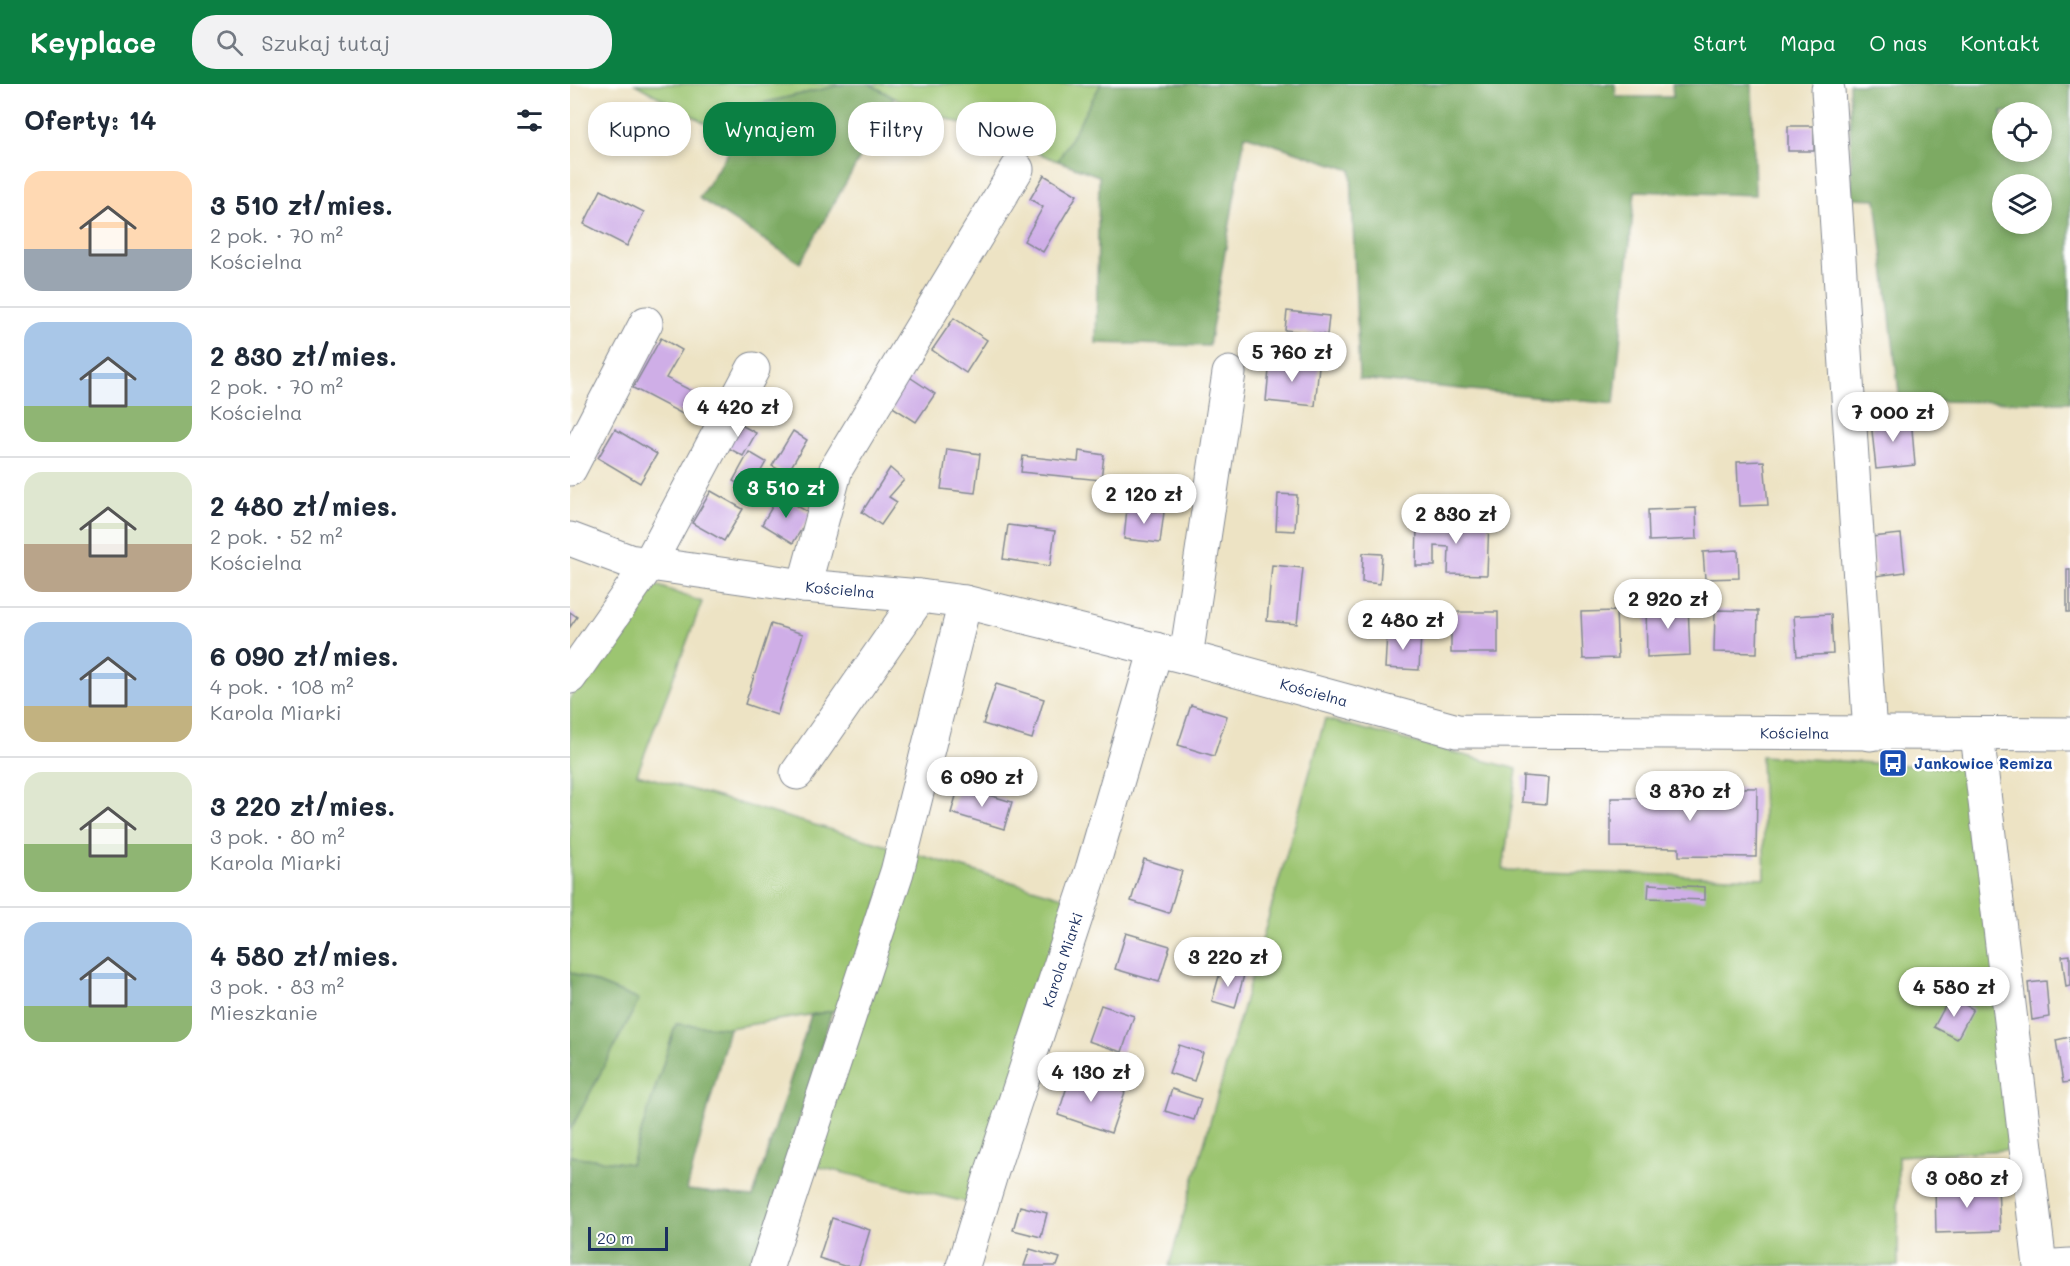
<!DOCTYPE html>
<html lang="pl">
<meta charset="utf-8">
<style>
body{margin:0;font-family:Mali,sans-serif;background:#f2f2f3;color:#1f2937;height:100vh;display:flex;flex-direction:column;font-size:22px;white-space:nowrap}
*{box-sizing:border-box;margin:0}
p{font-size:20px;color:#747a83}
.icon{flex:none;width:33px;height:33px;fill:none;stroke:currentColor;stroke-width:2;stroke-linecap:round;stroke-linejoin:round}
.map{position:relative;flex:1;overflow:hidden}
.panel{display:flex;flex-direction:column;background:#fff;width:570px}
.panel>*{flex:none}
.top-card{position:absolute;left:18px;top:18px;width:570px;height:54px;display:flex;gap:12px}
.controls{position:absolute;left:1422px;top:18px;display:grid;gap:12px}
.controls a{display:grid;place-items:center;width:60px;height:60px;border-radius:50%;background:#fff;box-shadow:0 3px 9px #0003;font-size:30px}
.scale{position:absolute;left:18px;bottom:15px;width:80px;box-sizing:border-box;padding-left:6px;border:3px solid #1b2f5e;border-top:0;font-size:16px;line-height:21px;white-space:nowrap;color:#1b2f5e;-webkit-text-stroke:4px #fff;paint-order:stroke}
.price{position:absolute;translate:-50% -51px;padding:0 14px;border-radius:21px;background:#fff;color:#222;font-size:20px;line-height:39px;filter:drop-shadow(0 2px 3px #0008)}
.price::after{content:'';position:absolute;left:50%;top:36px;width:18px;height:14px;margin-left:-9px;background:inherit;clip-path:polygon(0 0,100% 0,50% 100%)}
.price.active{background:#0b8043;color:#fff}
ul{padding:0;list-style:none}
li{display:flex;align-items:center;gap:18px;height:150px;padding:0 24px}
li+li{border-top:2px solid #e0e1e3}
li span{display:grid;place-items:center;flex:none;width:168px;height:120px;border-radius:18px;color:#555}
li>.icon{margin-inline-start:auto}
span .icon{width:72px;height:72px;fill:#fffc;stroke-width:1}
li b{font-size:26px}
h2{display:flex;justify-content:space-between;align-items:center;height:72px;padding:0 24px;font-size:26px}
.tag{padding:0 21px;border-radius:24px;background:#fff;box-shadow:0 3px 9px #0003;font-size:21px;line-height:54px}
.tag.active{background:#0b8043;color:#fff}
header{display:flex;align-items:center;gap:36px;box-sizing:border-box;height:84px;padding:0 30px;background:#0b8043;color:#fff}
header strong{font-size:28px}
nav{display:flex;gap:33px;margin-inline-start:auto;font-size:21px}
.search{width:420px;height:54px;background:#f2f2f3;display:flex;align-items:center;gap:15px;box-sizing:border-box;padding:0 21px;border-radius:24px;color:#747a83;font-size:22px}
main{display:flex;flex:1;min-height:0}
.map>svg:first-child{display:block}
.green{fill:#9cc571;stroke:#5c7a68;stroke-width:1.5}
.forest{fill:#7daa63;stroke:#4c6c60;stroke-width:1.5;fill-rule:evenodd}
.building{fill:#cfaee7}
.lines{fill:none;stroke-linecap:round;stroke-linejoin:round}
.minor-casing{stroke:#848991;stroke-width:35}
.minor{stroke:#fff;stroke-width:33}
.labels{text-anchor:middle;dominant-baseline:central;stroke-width:5;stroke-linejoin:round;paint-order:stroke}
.street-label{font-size:15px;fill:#1b2f5e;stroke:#fff}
.transit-label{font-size:15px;font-weight:bold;fill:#164399;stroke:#fff;text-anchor:start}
</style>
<header>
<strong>Keyplace</strong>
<div class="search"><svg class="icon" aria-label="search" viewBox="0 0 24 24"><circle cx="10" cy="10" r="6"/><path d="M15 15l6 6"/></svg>Szukaj tutaj</div>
<nav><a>Start</a><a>Mapa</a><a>O nas</a><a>Kontakt</a></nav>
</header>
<main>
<section class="panel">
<h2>Oferty: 14<svg class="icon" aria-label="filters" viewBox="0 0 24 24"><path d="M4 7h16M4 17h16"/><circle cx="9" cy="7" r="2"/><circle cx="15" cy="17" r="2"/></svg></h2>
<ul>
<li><span style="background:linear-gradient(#ffd9b3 65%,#9aa5b1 0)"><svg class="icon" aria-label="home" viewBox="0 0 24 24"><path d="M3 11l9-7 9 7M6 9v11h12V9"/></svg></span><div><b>3 510 zł/mies.</b><p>2 pok. · 70 m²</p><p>Kościelna</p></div></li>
<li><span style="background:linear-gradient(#a9c7e8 70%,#8fb573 0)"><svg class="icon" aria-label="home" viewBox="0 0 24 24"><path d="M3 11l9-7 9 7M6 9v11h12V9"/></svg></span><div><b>2 830 zł/mies.</b><p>2 pok. · 70 m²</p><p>Kościelna</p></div></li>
<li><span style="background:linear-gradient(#dfe7d0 60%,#b9a48a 0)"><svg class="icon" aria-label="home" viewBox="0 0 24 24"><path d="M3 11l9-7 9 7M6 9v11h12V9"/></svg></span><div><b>2 480 zł/mies.</b><p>2 pok. · 52 m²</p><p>Kościelna</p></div></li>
<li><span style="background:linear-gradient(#a9c7e8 70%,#c2b280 0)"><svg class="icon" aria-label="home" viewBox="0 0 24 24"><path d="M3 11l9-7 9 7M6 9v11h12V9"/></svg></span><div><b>6 090 zł/mies.</b><p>4 pok. · 108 m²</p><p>Karola Miarki</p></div></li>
<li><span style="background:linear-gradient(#dfe7d0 60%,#8fb573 0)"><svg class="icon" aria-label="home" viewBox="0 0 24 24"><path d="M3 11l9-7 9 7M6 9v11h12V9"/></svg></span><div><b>3 220 zł/mies.</b><p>3 pok. · 80 m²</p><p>Karola Miarki</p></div></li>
<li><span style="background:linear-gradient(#a9c7e8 70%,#8fb573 0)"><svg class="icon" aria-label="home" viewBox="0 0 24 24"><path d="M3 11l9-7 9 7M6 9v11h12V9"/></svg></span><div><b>4 580 zł/mies.</b><p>3 pok. · 83 m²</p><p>Mieszkanie</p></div></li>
</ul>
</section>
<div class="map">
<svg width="1500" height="1182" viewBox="0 0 1500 1182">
<rect width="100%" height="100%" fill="#fff"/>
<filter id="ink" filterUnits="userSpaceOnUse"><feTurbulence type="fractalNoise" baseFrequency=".0167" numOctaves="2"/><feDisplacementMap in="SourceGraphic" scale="12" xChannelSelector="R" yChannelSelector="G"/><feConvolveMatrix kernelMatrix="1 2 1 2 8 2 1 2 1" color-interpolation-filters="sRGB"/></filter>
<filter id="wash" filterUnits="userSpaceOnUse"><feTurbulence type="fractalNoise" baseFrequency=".008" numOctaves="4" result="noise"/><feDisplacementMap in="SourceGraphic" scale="24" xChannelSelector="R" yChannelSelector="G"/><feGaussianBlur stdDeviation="1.35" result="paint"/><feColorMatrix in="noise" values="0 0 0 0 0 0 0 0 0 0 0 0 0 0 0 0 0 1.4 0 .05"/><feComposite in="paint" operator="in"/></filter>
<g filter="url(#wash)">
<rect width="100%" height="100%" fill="#ede3c4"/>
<g class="green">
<path d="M65,0H275L184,21L166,56Z"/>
<path d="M300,0H531L488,77L324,14Z"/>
<path d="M78,498L132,518L67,690L325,764L275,925L159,944L106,940L61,1080L0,1072V1047L69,916L0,888V614Z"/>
<path d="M755,635L947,685L933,786L1195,794L1191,672L1397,685L1455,1065L1328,1072V1182H599Z"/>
<path d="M346,770L503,816L400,1119L241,1081Z"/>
</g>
<g class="forest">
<path d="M275,0H300L324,14L230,179L129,114L166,56L184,21Z"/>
<path d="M531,0H1045L1046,13H1103L1102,0H1182L1185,111L1065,107L1044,320L789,295L781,86L675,51L639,262L526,259L529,92L488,77Z"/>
<path d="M1279,0H1500V318L1330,317L1306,115L1282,114ZM1432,28H1472V68H1432ZM1432,100H1472V140H1432Z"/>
<path d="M0,888L69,916L0,1047Z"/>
<path d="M262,927L186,1182H0V1072L61,1080L106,940L159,944L117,1106L183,1113L241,931Z"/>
</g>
<g id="blocks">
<g class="building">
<rect x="1218" y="42" width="26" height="25"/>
<path d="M474,91L507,111L473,168L454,157L473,123L460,115Z"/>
<path d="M31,106L74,128L57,162L14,140Z"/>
<path d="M717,227L759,232L757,251L715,246Z"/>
<path d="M384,234L417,256L396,289L362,266Z"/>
<path d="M91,254L112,266L96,294L134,313L122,335L63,304Z"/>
<path d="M700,276L749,282L745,322L696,317Z"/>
<path d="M329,286L365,310L346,338L310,315Z"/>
<path d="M1341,333L1345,381L1306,385L1301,337Z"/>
<path d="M164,337L186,349L173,372L151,360Z"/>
<path d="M45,345L87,370L70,399L28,374Z"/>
<path d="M223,347L237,356L217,390L202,382Z"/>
<path d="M377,365L410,370L405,409L371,405Z"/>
<path d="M509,367L534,371L531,396L451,388L453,372L508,378Z"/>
<path d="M179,368L196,378L180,406L163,397Z"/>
<path d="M1194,377L1198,421L1169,422L1167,378Z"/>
<path d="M320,384L334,396L319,413L327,418L311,441L292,428Z"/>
<path d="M141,407L173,425L154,457L122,439Z"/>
<path d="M708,410L727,411L725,447L706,446Z"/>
<path d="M209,411L241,430L223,459L192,440Z"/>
<path d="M557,424L594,428L590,459L554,455Z"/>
<path d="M1126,424L1127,455L1079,457L1078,426Z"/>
<path d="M866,434L919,436L917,491L878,490L879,463L865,462V482H846L847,442H866Z"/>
<path d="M438,441L485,447L480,482L433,475Z"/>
<path d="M1331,450L1335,488L1306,492L1302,453Z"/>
<path d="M1168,466L1169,494L1135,495L1133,468Z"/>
<path d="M793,469L812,470L810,500L792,498Z"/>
<path d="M702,481L733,484L727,540L697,537Z"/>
<rect x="1497" y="485" width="3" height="43"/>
<path d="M1118,519L1120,571L1077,573L1076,521Z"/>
<path d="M1145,526L1188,527L1187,569L1144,568Z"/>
<path d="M1046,527L1048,574L1013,575L1011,528Z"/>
<path d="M0,528L7,533L0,543Z"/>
<rect x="881" y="528" width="47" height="41"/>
<path d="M1261,530L1263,570L1227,572L1224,532Z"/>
<path d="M201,540L233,550L207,631L175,620Z"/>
<path d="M817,549L851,550L849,586L815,584Z"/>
<path d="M426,600L474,615L462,655L413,640Z"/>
<path d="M621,621L657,632L644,672L608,661Z"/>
<path d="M953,692L978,694L976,720L952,718Z"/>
<path d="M389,702L442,718L434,745L381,729Z"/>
<path d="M1110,703L1187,704L1186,773L1109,772V764L1041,763V714H1111Z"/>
<path d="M574,775L612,787L599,829L561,817Z"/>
<path d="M1079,800L1135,803V816L1078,814Z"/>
<path d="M556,849L600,862L589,898L545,885Z"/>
<path d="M1500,871V902L1496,903L1492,872Z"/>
<path d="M651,885L674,891L665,924L642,917Z"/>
<path d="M1476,897L1479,933L1462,936L1458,899Z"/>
<path d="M1380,913L1403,925L1387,955L1364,943Z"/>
<path d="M531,921L564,932L552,968L518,957Z"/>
<path d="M1500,953V998L1493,999L1486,956Z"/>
<path d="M609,961L633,969L624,997L599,989Z"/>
<path d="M501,990L555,1008L541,1049L488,1031Z"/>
<path d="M602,1005L631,1015L624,1036L595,1027Z"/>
<path d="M1428,1101L1430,1147L1366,1149L1365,1103Z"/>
<path d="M450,1122L477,1129L471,1153L443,1146Z"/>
<path d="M262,1134L300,1146L289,1182H274L249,1174Z"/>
<path d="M460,1165L490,1174L487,1182H454Z"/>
</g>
</g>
</g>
<g filter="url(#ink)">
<use href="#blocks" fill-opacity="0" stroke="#848991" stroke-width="1.5"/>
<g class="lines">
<g class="minor-casing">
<g id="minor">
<path d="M1258,6L1300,650"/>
<path d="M0,385L76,239"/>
<path id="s1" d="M0,455L59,477L234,502L350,512L395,518L616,573L887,647L1500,650"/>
<path d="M234,502L266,385L447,85"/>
<path d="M616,573L659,289"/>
<path d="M0,593L79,480L183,285"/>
<path d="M1407,650L1470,1182"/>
<path d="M227,689L350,512"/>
<path d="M197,1182L327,788L395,518"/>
<path id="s2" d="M393,1182L422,1087L522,785L586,565"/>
<path d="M1485,1182L1500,1181"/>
</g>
</g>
<use href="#minor" class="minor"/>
</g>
</g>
<defs>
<g id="bus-square" transform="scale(1.5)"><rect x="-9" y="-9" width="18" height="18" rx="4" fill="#1a4fb4" stroke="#fff"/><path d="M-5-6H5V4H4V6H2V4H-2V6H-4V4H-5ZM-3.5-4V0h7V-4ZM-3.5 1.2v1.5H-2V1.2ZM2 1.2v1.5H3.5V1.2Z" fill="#fff"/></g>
</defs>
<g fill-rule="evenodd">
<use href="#bus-square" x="1323" y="679"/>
</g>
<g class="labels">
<g class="street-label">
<text stroke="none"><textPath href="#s1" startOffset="276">Kościelna</textPath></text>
<text stroke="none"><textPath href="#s1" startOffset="762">Kościelna</textPath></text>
<text stroke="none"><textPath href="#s1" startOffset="1248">Kościelna</textPath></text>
<text stroke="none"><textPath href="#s2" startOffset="322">Karola Miarki</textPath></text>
</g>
<g class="transit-label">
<text x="1344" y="679">Jankowice Remiza</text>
</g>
</g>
</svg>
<div class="controls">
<a><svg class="icon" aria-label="locate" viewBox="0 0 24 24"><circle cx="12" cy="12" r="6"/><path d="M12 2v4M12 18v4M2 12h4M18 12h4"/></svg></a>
<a><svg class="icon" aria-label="layers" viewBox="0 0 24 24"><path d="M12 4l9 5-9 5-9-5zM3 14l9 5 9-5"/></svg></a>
</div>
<div class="scale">20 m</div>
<b class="price" style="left:722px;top:299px">5 760 zł</b>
<b class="price" style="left:168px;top:354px">4 420 zł</b>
<b class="price" style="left:1323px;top:359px">7 000 zł</b>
<b class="price active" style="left:216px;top:435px">3 510 zł</b>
<b class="price" style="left:574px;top:441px">2 120 zł</b>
<b class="price" style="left:886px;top:461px">2 830 zł</b>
<b class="price" style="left:1098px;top:546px">2 920 zł</b>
<b class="price" style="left:833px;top:567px">2 480 zł</b>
<b class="price" style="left:412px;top:724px">6 090 zł</b>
<b class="price" style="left:1120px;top:738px">3 870 zł</b>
<b class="price" style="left:658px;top:904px">3 220 zł</b>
<b class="price" style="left:1384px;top:934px">4 580 zł</b>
<b class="price" style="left:521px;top:1019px">4 130 zł</b>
<b class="price" style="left:1397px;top:1125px">3 080 zł</b>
<div class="top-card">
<a class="tag">Kupno</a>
<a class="tag active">Wynajem</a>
<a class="tag">Filtry</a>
<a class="tag">Nowe</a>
</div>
</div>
</main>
